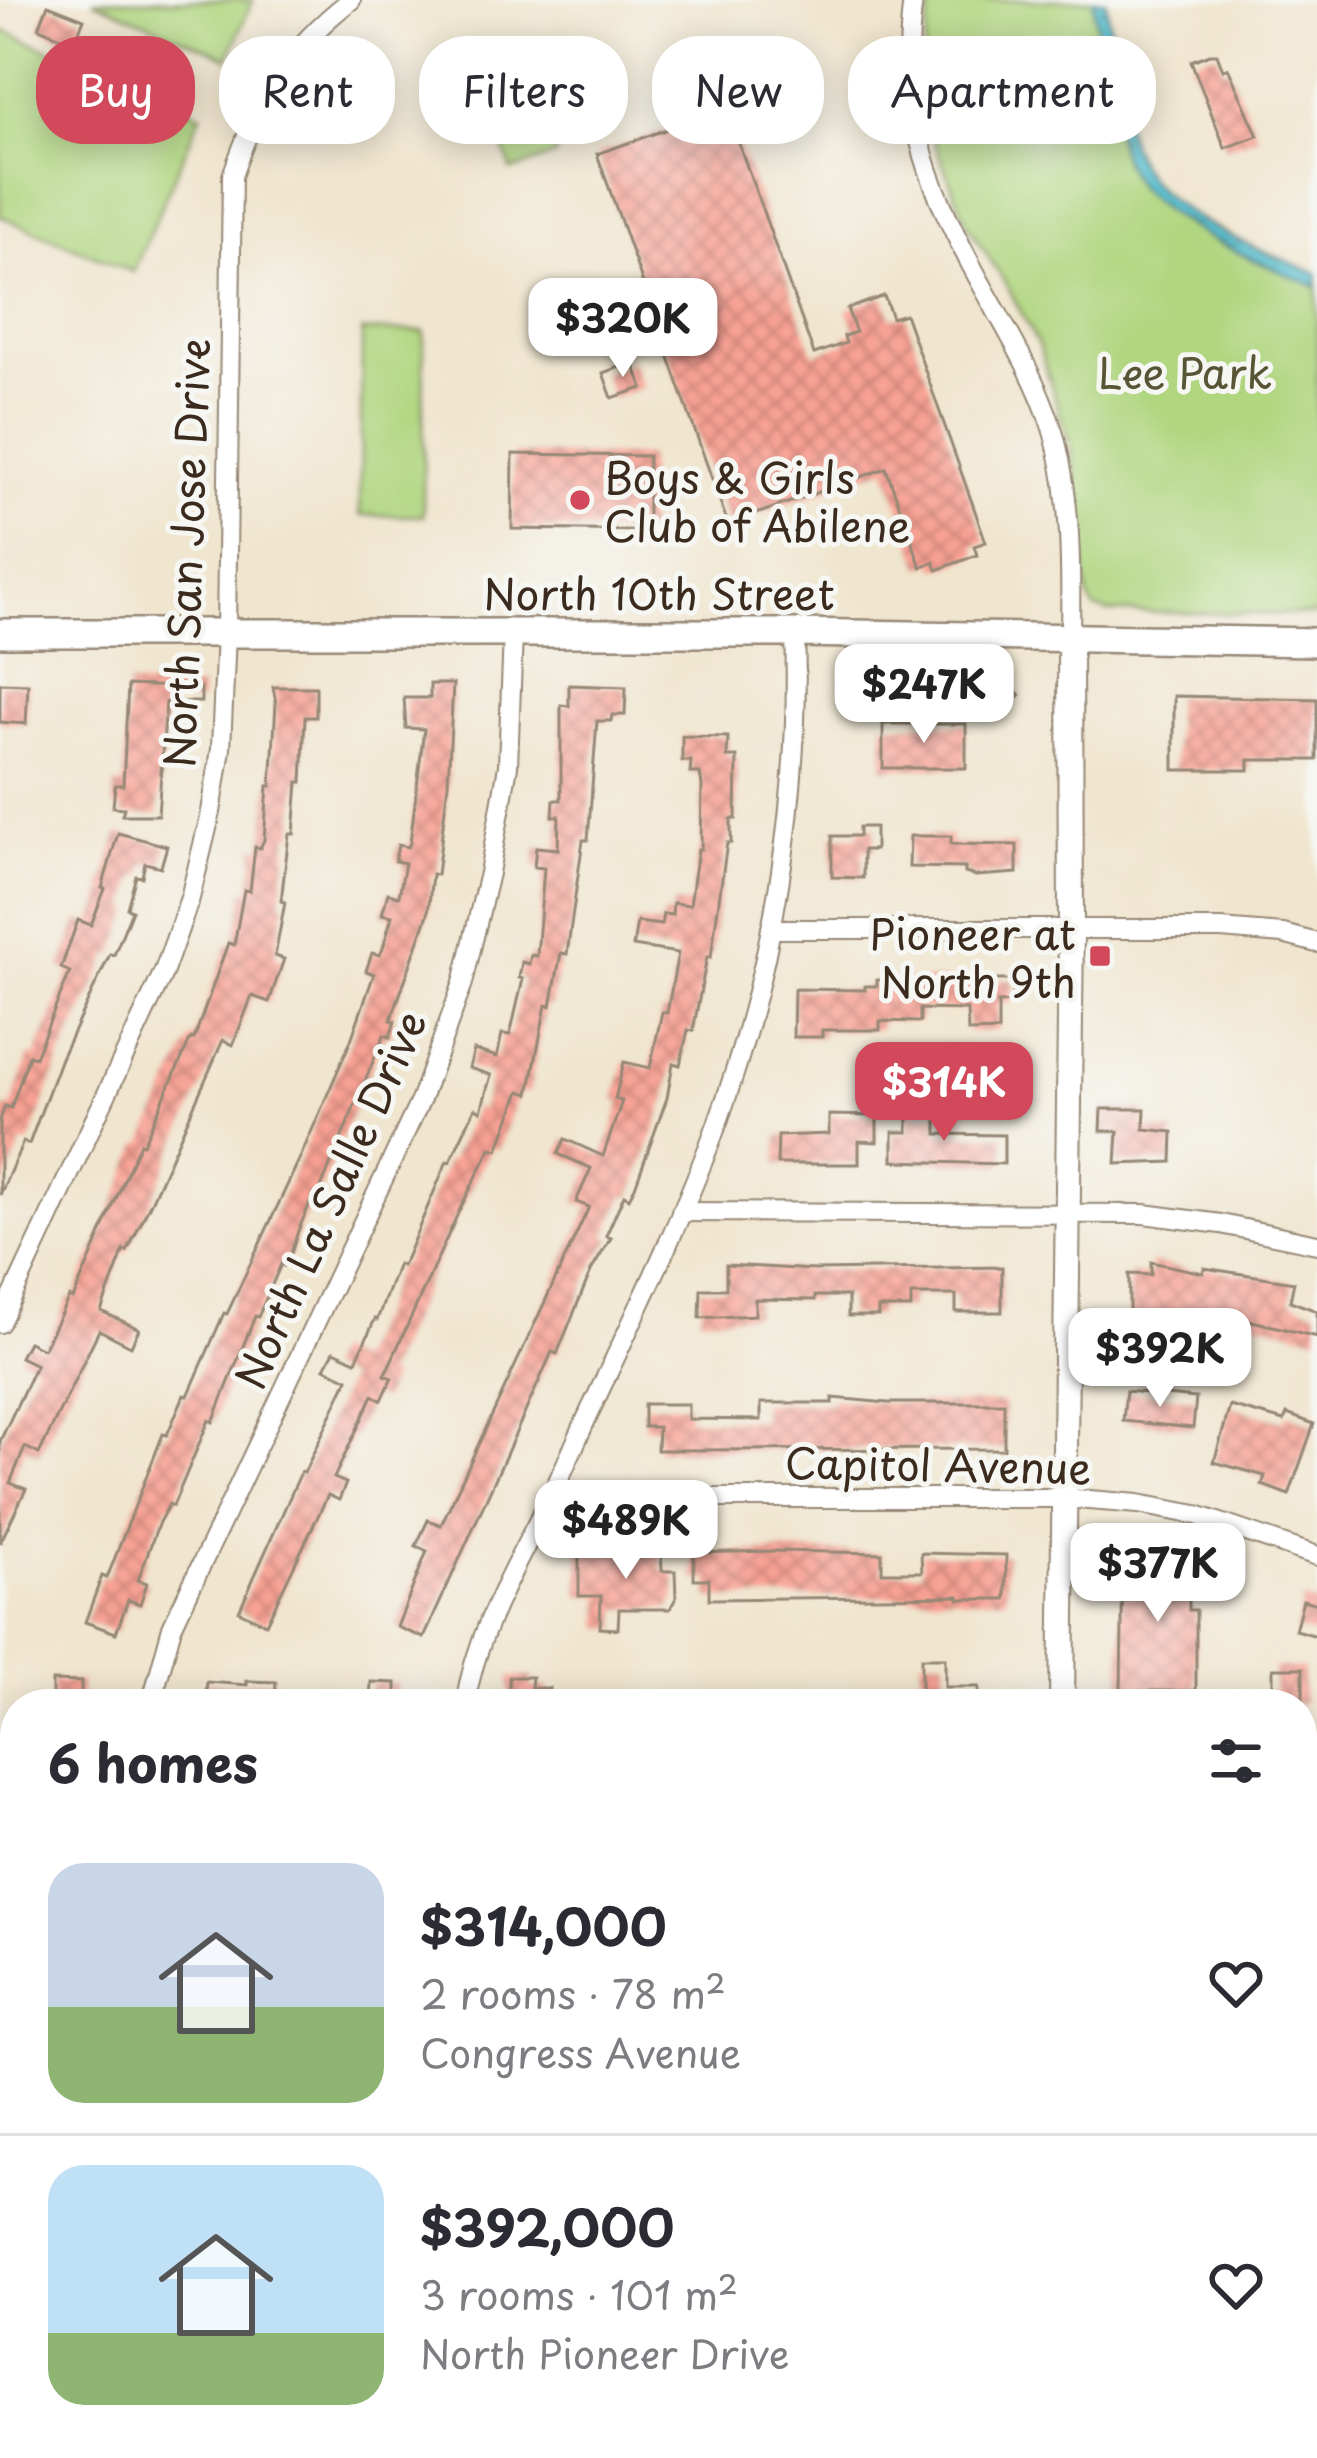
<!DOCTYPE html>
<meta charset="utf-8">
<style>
body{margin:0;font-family:"Playpen Sans",sans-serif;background:#f7f7f7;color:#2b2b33;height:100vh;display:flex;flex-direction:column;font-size:45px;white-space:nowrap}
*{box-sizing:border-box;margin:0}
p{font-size:39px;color:#7c7c81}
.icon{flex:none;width:66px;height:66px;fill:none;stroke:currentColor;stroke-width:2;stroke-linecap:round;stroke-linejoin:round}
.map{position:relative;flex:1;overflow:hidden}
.drawer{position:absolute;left:0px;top:1689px;width:1317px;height:771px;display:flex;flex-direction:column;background:#fff;border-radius:48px 48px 0 0;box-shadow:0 6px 30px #0003}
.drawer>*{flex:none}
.hud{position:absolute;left:36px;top:36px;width:1245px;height:108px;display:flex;gap:24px}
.price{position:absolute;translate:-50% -102px;padding:0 27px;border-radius:24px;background:#fff;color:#222;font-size:39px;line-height:78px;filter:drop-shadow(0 3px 6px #0008)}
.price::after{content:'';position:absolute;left:50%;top:72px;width:36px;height:27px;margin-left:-18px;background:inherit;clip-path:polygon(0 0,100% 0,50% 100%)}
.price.selected{background:#d1495b;color:#fff}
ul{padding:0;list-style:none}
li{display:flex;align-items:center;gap:36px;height:300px;padding:0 48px}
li+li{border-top:3px solid #e1e1e2}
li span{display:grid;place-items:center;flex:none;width:336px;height:240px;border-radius:36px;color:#555}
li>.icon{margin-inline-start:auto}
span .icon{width:144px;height:144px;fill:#fffc;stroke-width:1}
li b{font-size:51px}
h2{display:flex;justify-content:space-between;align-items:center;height:144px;padding:0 48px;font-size:51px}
.chip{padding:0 42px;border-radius:48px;background:#fff;box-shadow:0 6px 30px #0003;font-size:42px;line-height:108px}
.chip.selected{background:#d1495b;color:#fff}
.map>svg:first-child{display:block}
.park{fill:#b0d680;stroke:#76804f;stroke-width:3}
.water{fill:url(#water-ripples);stroke:#457274;stroke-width:3}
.building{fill:url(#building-cross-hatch)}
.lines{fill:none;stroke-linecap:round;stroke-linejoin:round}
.minor-casing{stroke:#968876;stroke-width:22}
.tertiary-casing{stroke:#968876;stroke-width:28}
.secondary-casing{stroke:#968876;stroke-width:32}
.minor{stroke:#fff;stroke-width:18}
.tertiary{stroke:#fff;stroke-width:24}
.secondary{stroke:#fff;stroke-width:27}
.poi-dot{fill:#d1495b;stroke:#f6f6f2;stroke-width:4.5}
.labels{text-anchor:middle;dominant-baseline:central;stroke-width:10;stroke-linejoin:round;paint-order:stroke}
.park-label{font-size:42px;fill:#585536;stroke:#f6f6f2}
.poi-label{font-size:42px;fill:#3b2a1e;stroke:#f6f6f2;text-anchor:start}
.street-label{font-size:42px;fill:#3b2a1e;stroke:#f6f6f2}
</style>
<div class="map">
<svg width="1317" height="2458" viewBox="0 0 1317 2458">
<defs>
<pattern id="water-ripples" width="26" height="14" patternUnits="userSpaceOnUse" patternTransform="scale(3)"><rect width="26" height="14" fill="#4fbacb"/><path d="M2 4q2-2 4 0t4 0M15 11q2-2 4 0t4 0" fill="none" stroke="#4397a4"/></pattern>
<pattern id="building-cross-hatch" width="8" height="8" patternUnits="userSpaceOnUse" patternTransform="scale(3)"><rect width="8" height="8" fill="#f8a194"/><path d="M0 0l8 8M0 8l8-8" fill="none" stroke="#ca8378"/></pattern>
</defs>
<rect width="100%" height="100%" fill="#f6f6f2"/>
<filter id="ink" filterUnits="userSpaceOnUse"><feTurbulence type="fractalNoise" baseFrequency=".00833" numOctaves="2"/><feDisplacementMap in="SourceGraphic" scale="24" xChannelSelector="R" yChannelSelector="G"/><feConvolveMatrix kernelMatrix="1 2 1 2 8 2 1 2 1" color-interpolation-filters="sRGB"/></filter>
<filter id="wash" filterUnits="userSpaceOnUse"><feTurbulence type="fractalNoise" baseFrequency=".004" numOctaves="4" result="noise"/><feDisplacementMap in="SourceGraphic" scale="48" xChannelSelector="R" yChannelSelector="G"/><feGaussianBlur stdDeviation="2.7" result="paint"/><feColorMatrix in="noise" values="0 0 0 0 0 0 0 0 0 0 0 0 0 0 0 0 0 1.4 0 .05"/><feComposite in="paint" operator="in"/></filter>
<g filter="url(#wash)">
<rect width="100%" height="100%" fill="#f0e5ce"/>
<g class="park">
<path d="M93,0H253L228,58Z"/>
<path d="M931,0H1097L1129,162L1148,191L1317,283V615L1108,612L1094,608L1088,598L1073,454L1039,347L1009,289L967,224L931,134L921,78Z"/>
<path d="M0,29L201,114L133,272L0,216Z"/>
<path d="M528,80L556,155L512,171L484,96Z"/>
<path d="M362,331H424L423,516L360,515Z"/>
</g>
<path class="water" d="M1093,0H1106C1114,52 1115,115 1139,163C1166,216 1264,252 1317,273V287C1268,267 1154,221 1129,173C1112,142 1098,38 1093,0Z"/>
<g id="blocks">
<g class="building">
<path d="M48,5L84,19L74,43L39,28Z"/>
<path d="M1210,54H1217L1223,70L1228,68L1258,136L1225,148L1191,61Z"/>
<path d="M726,108L814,354L846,343L844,336L856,332L847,309L884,296L892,318L905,314L986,542L974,546L977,555L937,570L934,562L921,567L886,468L728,524L597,154Z"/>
<path d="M633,362L643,388L612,398L603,373Z"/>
<path d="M513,454L648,456V531L512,529Z"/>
<path d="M1001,679L1020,695L1005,713L989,700V694Z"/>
<path d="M0,683L28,684L26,724L0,722Z"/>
<path d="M430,684H453L448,783L437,875L432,874L428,914L391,1020L395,1021L390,1037L384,1035L318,1195L314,1194L298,1231L290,1257L284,1266L281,1264L258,1317L255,1316L213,1422L209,1420L173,1506L169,1504L159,1522L138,1580L147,1583L140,1604L128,1600L116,1633L85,1622L102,1576L107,1578L163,1434L167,1435L184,1395L188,1396L224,1313L227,1314L300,1158L351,1040L374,974L366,971L372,953L380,955L383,948L392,916L382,914L388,893L399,896L405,863L395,861L398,845L408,847L410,843L424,729L406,728L404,698H430Z"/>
<path d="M128,685L201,688V702H166L158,815H122L124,808L113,807L115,785H123Z"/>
<path d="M569,685L626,687L625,715H612L611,721H597L588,840H583L567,954L561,953L551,1006L546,1005L529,1094L520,1091L498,1150L491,1148L460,1209L385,1375L392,1378L382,1400L373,1395L334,1478L346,1483L339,1500L328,1495L266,1624L239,1611L301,1472L304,1473L348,1379L325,1368L334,1351L356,1361L375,1319L377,1320L398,1264L402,1266L406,1258L447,1161L450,1162L475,1108L481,1111L491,1075L469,1068L474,1050L497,1057L502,1034L510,1035L523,979L519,978L522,962L529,964L531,955L537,956L544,868L534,867L536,847L558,849L559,816H553L554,800H561V705L569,706Z"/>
<path d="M273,687H316V717H305L302,782H298L294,834H289L281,901L285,902L275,956L284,959L269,1002L252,996L233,1045L223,1040L152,1200L127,1252L124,1250L101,1311L139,1329L131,1346L99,1330L39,1454L25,1447L10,1483L26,1489L0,1543V1441L36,1365L20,1357L28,1342L43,1349L69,1297L73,1299L140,1143L143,1144L191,1038L194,1039L228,943L234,945L244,890L250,891L255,847L260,848L264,840L268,786H271L276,703Z"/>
<path d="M1174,696L1317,699V760H1249V770H1174Z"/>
<rect x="883" y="724" width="83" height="44"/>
<path d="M682,736L728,737L727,757H737L736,819H731V843H727L711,957H707L693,1031L688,1030L680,1065L673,1063L667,1098L635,1187L629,1198L624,1195L606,1236L611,1238L591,1271L557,1354L552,1352L424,1638L397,1627L427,1551L416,1546L428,1520L441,1525L589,1207L576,1202L591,1168L558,1154L565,1139L603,1156L622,1101L615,1099L624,1062L650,1068L662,1012L667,1013L678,953L633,946L637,922L661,925L663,914L672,915L673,903L690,905L698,849H701L702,785L700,773H690L691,761H682Z"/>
<path d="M859,827H875V850H863V878L832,877V836H859Z"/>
<path d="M118,833L167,846L161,867L145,863L142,877L136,876L127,908L132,910L114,955L110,954L61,1058L29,1144L23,1142L0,1195V1120L5,1106L11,1108L29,1055L35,1057L70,972L61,968L78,920L91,925L105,889L102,888Z"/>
<path d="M910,836H951V844L1017,845V873L976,876L965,873V868L909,867Z"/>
<path d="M877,980H1013V1002L998,1003V1031L968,1032L967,1010L920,1009V1022L880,1021V1030H822V1037H793L794,989L865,990V986H877Z"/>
<path d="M1102,1109H1145L1144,1129L1173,1132L1172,1162L1116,1164L1118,1131H1101Z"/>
<path d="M908,1113H937V1134L1004,1135V1164L893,1161V1132H908Z"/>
<path d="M829,1115L877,1116V1142L859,1141V1164H777L778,1136L829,1134Z"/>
<path d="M1151,1262L1203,1273L1204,1268L1294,1282L1290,1301L1317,1311V1337L1224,1314L1222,1323L1160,1314V1327H1129V1274L1151,1275Z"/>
<path d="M726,1265L815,1270L1002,1267V1312H956V1295H911V1308H878V1316H848V1296H815V1300L755,1299V1315L700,1318L701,1289H726Z"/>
<path d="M1126,1391L1196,1398L1193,1428L1123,1421Z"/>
<path d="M833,1398L888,1403H1004V1449L657,1450L658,1427H644V1404H688V1419L761,1420V1403H833Z"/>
<path d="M1230,1406L1284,1421L1287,1414L1314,1424L1289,1495L1262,1485L1265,1476L1214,1462Z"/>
<path d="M579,1551H661L662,1571H675L676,1598L670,1609H619L618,1629L600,1628L601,1596H579Z"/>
<path d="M775,1551L882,1553V1572H922L921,1553L1006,1555V1599H959V1596L709,1599V1579H694V1553Z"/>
<path d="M1123,1555H1189V1610H1196V1691H1121Z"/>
<path d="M1303,1600L1317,1604V1636L1295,1630Z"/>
<path d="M921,1658H945V1687H979V1704H921Z"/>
<rect x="1273" y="1668" width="30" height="36"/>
<path d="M509,1677H532L531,1688H549V1704H509Z"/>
<path d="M52,1681L81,1682V1704H52Z"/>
<path d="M247,1681L276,1682L275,1704H205L207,1682L247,1685Z"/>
<path d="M371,1682L396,1683V1704H370Z"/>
</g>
</g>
</g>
<g filter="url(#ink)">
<use href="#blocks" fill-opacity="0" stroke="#968876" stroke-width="3"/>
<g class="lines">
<g class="minor-casing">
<g id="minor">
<path d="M913,0C897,118 932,195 988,296C1012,339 1037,381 1052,428C1072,493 1071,571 1070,638"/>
<path d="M771,929H1221L1283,934L1317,943"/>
<path d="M681,1212L1144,1214L1221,1224L1317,1244"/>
<path d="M0,1323L164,971L190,898L211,812L221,749L226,633L232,176C258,100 286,50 351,0"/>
<path d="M550,1498H1065L1138,1504L1197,1515L1317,1556"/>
<path d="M151,1704L172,1627L421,1099L463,983L489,873L508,766L513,633"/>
<path d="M465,1704C477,1630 515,1568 548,1502C563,1472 576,1441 590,1411C634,1317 680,1224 716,1127C773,971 801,799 795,633"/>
<path d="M0,1783H15"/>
<path d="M1302,1787H1317"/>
<path d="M1302,2063L1317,2062"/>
<path d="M0,2076H15"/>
<path d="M0,2409L15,2436"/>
<path d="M21,2445L29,2458"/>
<path d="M370,2445L377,2458"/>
<path d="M696,2445L698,2458"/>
</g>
</g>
<g class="tertiary-casing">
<g id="tertiary">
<path d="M1062,1704L1071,930L1070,638"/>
<path d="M1055,2458V2445"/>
</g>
</g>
<g class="secondary-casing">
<path id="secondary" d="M0,633H795L1317,642"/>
</g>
<use href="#minor" class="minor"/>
<use href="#tertiary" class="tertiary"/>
<use href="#secondary" class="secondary"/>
</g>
</g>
<g class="poi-dot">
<circle cx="580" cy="500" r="12"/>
<rect x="1088" y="944" width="24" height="24" rx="6"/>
</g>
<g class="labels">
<g class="park-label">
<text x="1185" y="371">Lee Park</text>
</g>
<g class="poi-label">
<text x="604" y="476">Boys &amp; Girls<tspan x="604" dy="48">Club of Abilene</tspan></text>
<text x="1076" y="932" text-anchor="end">Pioneer at<tspan x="1076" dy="48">North 9th</tspan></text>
</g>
<g class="street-label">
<text transform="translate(185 553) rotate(-88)">North San Jose Drive</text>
<text x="659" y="592">North 10th Street</text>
<text transform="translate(329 1199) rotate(-66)">North La Salle Drive</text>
<text transform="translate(938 1464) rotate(1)">Capitol Avenue</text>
</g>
</g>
</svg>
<b class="price" style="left:623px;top:380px">$320K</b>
<b class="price" style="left:924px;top:746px">$247K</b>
<b class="price selected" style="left:944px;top:1144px">$314K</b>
<b class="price" style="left:1160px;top:1410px">$392K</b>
<b class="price" style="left:626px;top:1582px">$489K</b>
<b class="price" style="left:1158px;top:1625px">$377K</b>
<div class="hud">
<a class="chip selected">Buy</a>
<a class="chip">Rent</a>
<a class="chip">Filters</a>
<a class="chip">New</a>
<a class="chip">Apartment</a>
</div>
<section class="drawer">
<h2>6 homes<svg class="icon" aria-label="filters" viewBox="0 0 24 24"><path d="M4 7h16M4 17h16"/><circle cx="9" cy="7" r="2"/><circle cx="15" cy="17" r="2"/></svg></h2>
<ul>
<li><span style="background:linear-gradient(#c9d6e8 60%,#8fb573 0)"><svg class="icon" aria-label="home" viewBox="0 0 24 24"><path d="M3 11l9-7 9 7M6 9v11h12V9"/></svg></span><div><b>$314,000</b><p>2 rooms · 78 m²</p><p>Congress Avenue</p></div><svg class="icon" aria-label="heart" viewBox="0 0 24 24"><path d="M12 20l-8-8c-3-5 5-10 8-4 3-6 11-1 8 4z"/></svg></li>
<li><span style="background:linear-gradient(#bfe0f5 70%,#8fb573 0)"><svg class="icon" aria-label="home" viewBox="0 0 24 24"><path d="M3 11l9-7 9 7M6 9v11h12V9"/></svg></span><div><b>$392,000</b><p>3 rooms · 101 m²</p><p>North Pioneer Drive</p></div><svg class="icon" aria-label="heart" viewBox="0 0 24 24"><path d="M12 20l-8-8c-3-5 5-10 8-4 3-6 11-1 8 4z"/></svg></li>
</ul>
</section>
</div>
